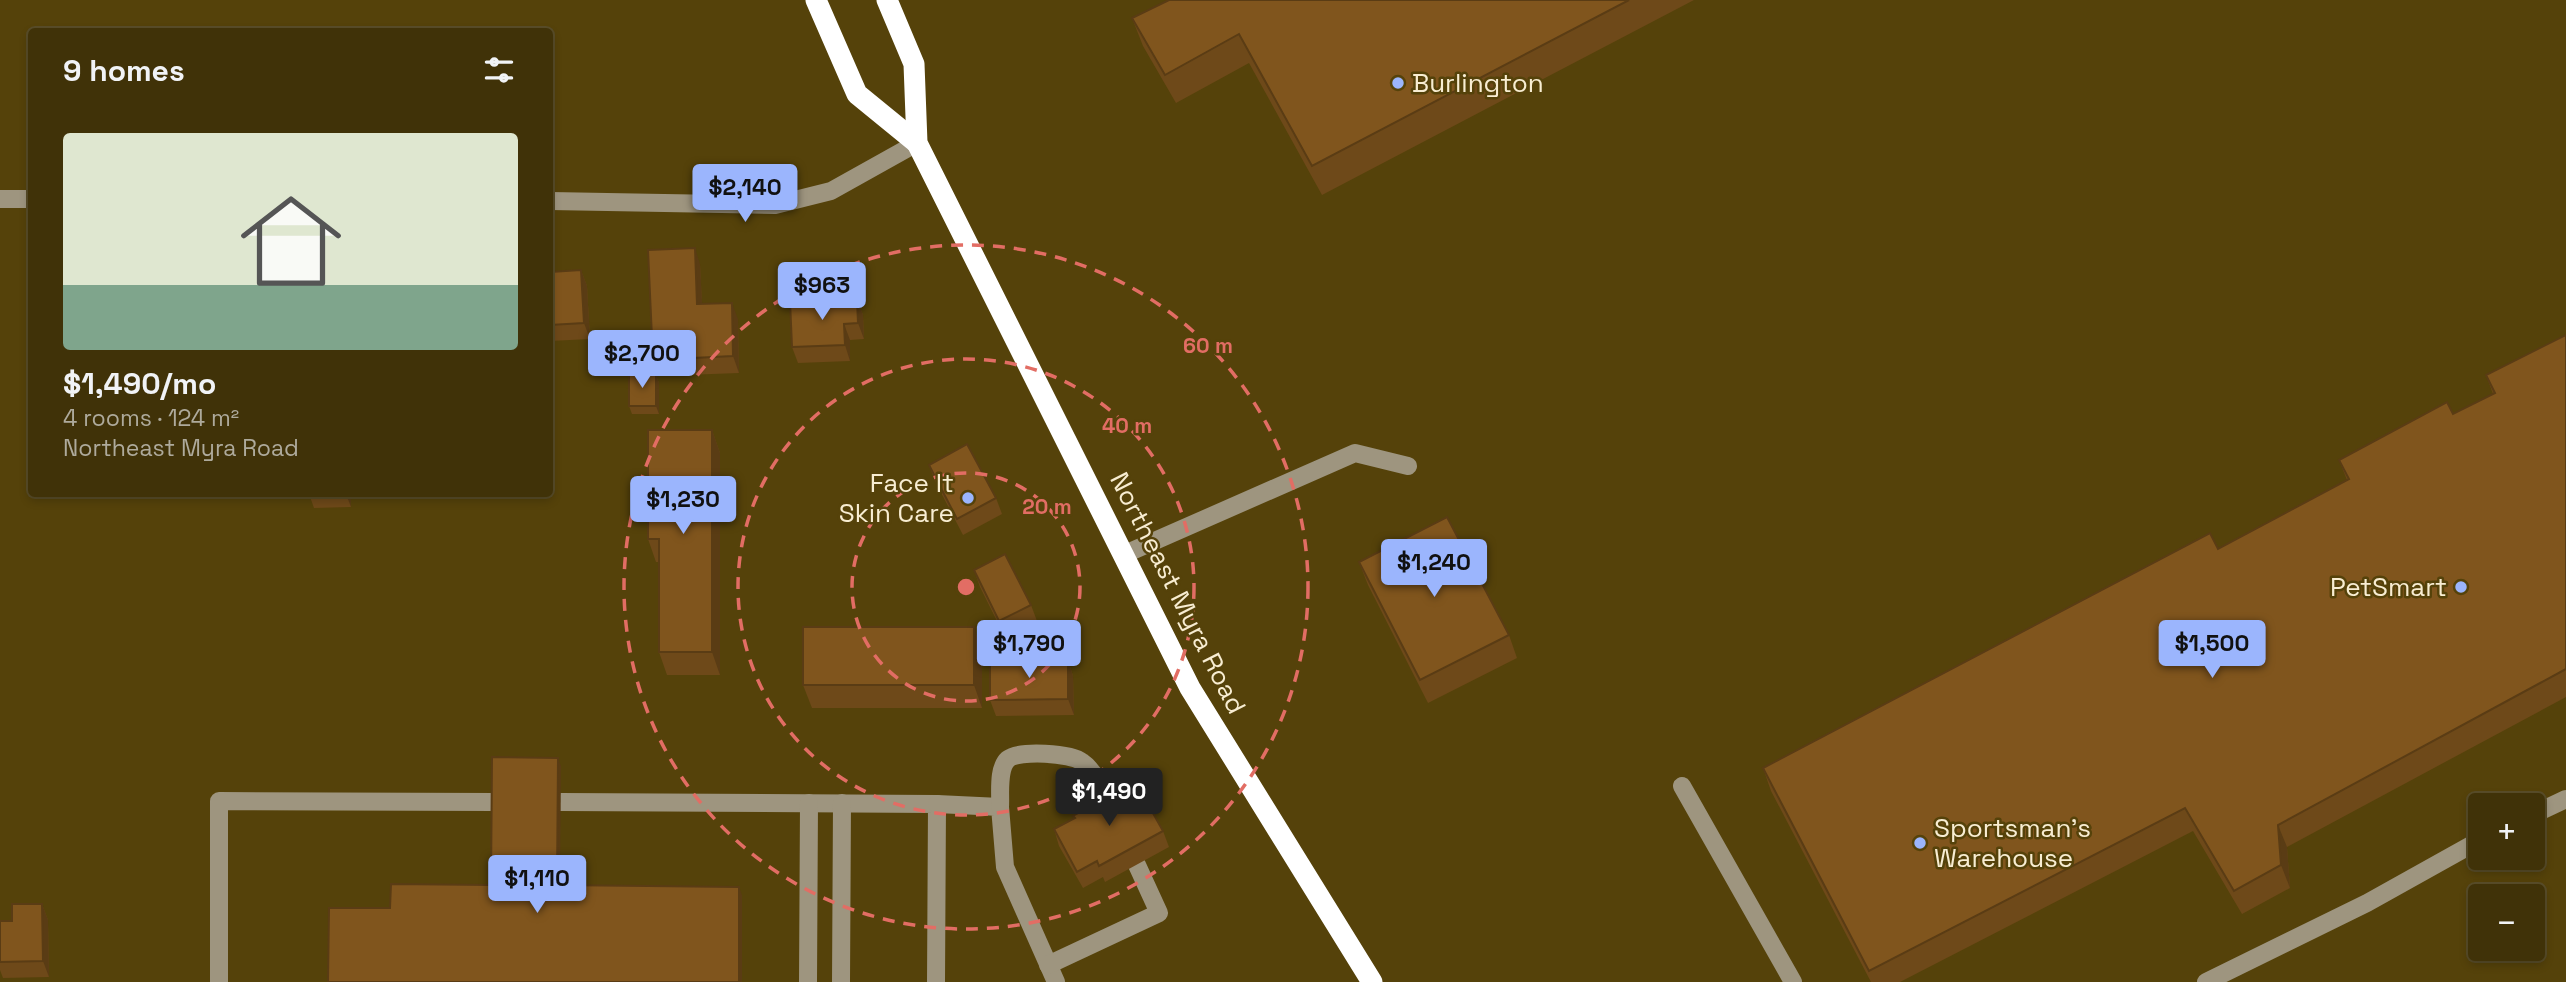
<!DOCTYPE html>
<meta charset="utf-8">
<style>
body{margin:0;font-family:"Space Grotesk",sans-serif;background:#4b3e16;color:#f1f3f6;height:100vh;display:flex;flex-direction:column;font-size:26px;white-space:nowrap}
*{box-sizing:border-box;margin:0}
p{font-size:23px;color:#aeaa9c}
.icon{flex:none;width:38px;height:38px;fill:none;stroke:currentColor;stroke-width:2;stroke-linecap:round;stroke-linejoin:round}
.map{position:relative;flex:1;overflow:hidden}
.panel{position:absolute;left:28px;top:28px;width:525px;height:469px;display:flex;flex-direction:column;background:#403208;border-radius:7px;box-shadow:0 4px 10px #0003,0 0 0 2px #594d29}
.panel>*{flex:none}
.controls{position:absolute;left:2468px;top:793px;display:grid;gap:14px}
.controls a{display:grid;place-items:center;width:77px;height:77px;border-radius:7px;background:#403208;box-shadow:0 4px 10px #0003,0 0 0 2px #594d29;font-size:35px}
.price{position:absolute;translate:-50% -60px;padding:0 16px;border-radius:7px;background:#9bb5fd;color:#111;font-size:23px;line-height:46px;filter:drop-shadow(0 2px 4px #0008)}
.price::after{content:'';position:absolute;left:50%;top:42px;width:21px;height:16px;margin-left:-10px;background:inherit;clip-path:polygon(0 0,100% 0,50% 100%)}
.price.current{background:#222;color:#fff}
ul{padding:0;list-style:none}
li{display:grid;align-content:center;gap:14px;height:371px;padding:0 35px}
li span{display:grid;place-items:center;height:217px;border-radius:7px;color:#555}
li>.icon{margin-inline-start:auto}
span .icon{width:126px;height:126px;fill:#fffc;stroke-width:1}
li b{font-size:30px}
h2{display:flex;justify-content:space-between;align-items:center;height:84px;padding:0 35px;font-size:30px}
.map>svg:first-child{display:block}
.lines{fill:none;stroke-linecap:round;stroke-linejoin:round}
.minor{stroke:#9e957f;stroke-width:18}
.highway{stroke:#fff;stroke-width:21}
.wall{fill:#6e4919}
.shaded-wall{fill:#5a3c14}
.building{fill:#80551d;stroke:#5a3c14;stroke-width:2}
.ring{fill:none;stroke:#e26d64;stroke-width:3.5;stroke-dasharray:12 9}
.poi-dot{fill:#9bb5fd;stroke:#55420a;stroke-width:2.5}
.labels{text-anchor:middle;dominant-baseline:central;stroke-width:5;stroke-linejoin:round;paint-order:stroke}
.poi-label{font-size:26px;fill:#f8edd2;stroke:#55420a;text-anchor:start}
.street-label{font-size:26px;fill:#f8edd2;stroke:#55420a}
.centre{fill:#e26d64;stroke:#55420a;stroke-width:3.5}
.ring-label{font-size:21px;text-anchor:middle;font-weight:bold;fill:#e26d64;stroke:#55420a;stroke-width:5;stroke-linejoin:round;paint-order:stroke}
</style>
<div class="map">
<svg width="2566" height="982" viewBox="0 0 2566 982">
<rect width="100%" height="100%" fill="#55420a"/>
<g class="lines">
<g class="minor">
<path d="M0,199H32"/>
<path d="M550,201L775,205L831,191L917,143"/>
<path d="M1125,554L1355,453L1408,466"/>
<path d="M1682,786L1793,982"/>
<path d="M560,802L937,804L936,982"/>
<path d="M937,804L1000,807L1005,867L1056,982"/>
<path d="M1000,807C1001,794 997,769 1008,759C1019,750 1071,753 1082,762C1098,773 1105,797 1112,813"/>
<path d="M2532,815L2566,799"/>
<path d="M1048,965L1159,913L1137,865"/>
<path d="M219,982V801L495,802"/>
<path d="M808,982L809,803"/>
<path d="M841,982L842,803"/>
<path d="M2206,982L2367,903L2480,840"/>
</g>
<g class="highway">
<path d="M816,0L857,94L917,143"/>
<path d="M887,0L914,64L917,143L1190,688L1372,982"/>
</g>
</g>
<g class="wall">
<path d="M1169,0H1694L1322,195L1249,63L1176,103L1143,46L1132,18Z"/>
<path d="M700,264L702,304L738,319L739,373L659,376L653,360Z"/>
<path d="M581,270L587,286L590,339L550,341V272Z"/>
<path d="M857,299L863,315L864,339L850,340V361L798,363L792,347Z"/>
<path d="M2566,335V697L2287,847L2290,888L2242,914L2193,831L1900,982H1871L1771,791L1763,768L2218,549L2347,480L2339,460L2453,414L2493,394L2486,375Z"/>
<path d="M656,375L659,383V414H632L629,406Z"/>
<path d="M712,430L720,453V675H667L659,652V562H656L648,539Z"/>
<path d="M929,465L996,498L1002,514L963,535L935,481Z"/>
<path d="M309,494H351V507L314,508Z"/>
<path d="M1359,562L1509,635L1517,658L1428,703L1368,585Z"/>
<path d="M974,570L1031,605L1037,621L1005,637L980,587Z"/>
<path d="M982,650V708H812L803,685Z"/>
<path d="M1068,660L1073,676L1074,715L996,716L990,700Z"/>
<path d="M1054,829L1163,831L1169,847L1105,882L1103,877L1083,888L1059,846Z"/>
<path d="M42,904L48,920L49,977L3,978L0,970V921H12Z"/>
</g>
<g class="shaded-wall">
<path d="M695,248L700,264L703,320L697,304Z"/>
<path d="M581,270L587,286L590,339L584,323Z"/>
<path d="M857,299L863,315L864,339L858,323Z"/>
<path d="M732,303L738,319L739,373L733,356Z"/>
<path d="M844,324L850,340V361L845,345Z"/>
<path d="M656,375L659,383V414L656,406Z"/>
<path d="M712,430L720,453V675L712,652Z"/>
<path d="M346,494H351V507Z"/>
<path d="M974,627L982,650V708L974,685Z"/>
<path d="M1068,660L1073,676L1074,715L1068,699Z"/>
<path d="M558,758L561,766L560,894L557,885Z"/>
<path d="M2278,825L2287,847L2290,888L2281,865Z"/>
<path d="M739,887L742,895V982H739Z"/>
<path d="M42,904L48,920L49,977L43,961Z"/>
</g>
<g class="building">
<path d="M1169,0H1629L1312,166L1239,34L1165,75L1132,18Z"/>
<path d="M695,248L697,304L732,303L733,356L653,360L648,250Z"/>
<path d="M581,270L584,323L550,325V272Z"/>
<path d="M857,299L858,323L844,324L845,345L792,347L790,301Z"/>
<path d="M2566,335V669L2278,825L2281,865L2234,891L2185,808L1869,971L1763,768L2210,533L2218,549L2349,479L2339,460L2447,402L2453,414L2495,393L2486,375Z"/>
<rect x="629" y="375" width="27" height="31"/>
<path d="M648,430H712V652H659V539H648Z"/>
<path d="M967,444L996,498L957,519L929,465Z"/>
<path d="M1447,517L1509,635L1420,680L1359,562Z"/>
<path d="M1005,554L1031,605L999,621L974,570Z"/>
<rect x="803" y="627" width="171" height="58"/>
<path d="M990,660H1068V699L990,700Z"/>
<path d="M492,757L558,758L557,885L739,887V982H328L329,908H390L391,884L491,885Z"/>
<path d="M1135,781L1163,831L1099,866L1097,861L1077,872L1054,829L1075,818L1073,816Z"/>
<path d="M12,904H42L43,961L0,962V921H12Z"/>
</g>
<g class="ring">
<circle cx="966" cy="587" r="114"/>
<circle cx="966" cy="587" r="228"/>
<circle cx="966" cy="587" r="342"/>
</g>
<g class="poi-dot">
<circle cx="1398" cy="83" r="7"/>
<circle cx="968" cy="498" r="7"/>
<circle cx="2461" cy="587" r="7"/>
<circle cx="1920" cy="843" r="7"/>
</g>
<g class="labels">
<g class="poi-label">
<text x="1412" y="83">Burlington</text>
<text x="954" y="483" text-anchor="end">Face It<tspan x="954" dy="30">Skin Care</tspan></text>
<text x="2447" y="587" text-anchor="end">PetSmart</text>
<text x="1934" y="828">Sportsman's<tspan x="1934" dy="30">Warehouse</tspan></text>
</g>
<g class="street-label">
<text transform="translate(1178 593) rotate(63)">Northeast Myra Road</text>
</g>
</g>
<circle cx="966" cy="587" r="10" class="centre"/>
<g class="ring-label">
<text x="1208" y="353">60 m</text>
<text x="1127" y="433">40 m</text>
<text x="1047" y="514">20 m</text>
</g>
</svg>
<div class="controls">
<a>+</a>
<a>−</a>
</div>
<b class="price" style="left:745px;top:224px">$2,140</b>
<b class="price" style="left:822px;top:322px">$963</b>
<b class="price" style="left:642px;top:390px">$2,700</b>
<b class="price" style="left:683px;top:536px">$1,230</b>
<b class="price" style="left:1434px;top:599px">$1,240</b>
<b class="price" style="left:1029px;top:680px">$1,790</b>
<b class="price" style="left:2212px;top:680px">$1,500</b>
<b class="price current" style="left:1109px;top:828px">$1,490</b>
<b class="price" style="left:537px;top:915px">$1,110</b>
<section class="panel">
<h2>9 homes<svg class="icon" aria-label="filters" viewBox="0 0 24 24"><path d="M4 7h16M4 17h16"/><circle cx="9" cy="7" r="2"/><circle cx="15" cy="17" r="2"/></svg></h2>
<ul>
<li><span style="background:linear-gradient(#dfe7d0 70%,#7fa58c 0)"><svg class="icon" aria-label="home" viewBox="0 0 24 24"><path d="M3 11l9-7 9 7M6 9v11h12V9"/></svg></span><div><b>$1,490/mo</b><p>4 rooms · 124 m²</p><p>Northeast Myra Road</p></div></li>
</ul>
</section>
</div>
